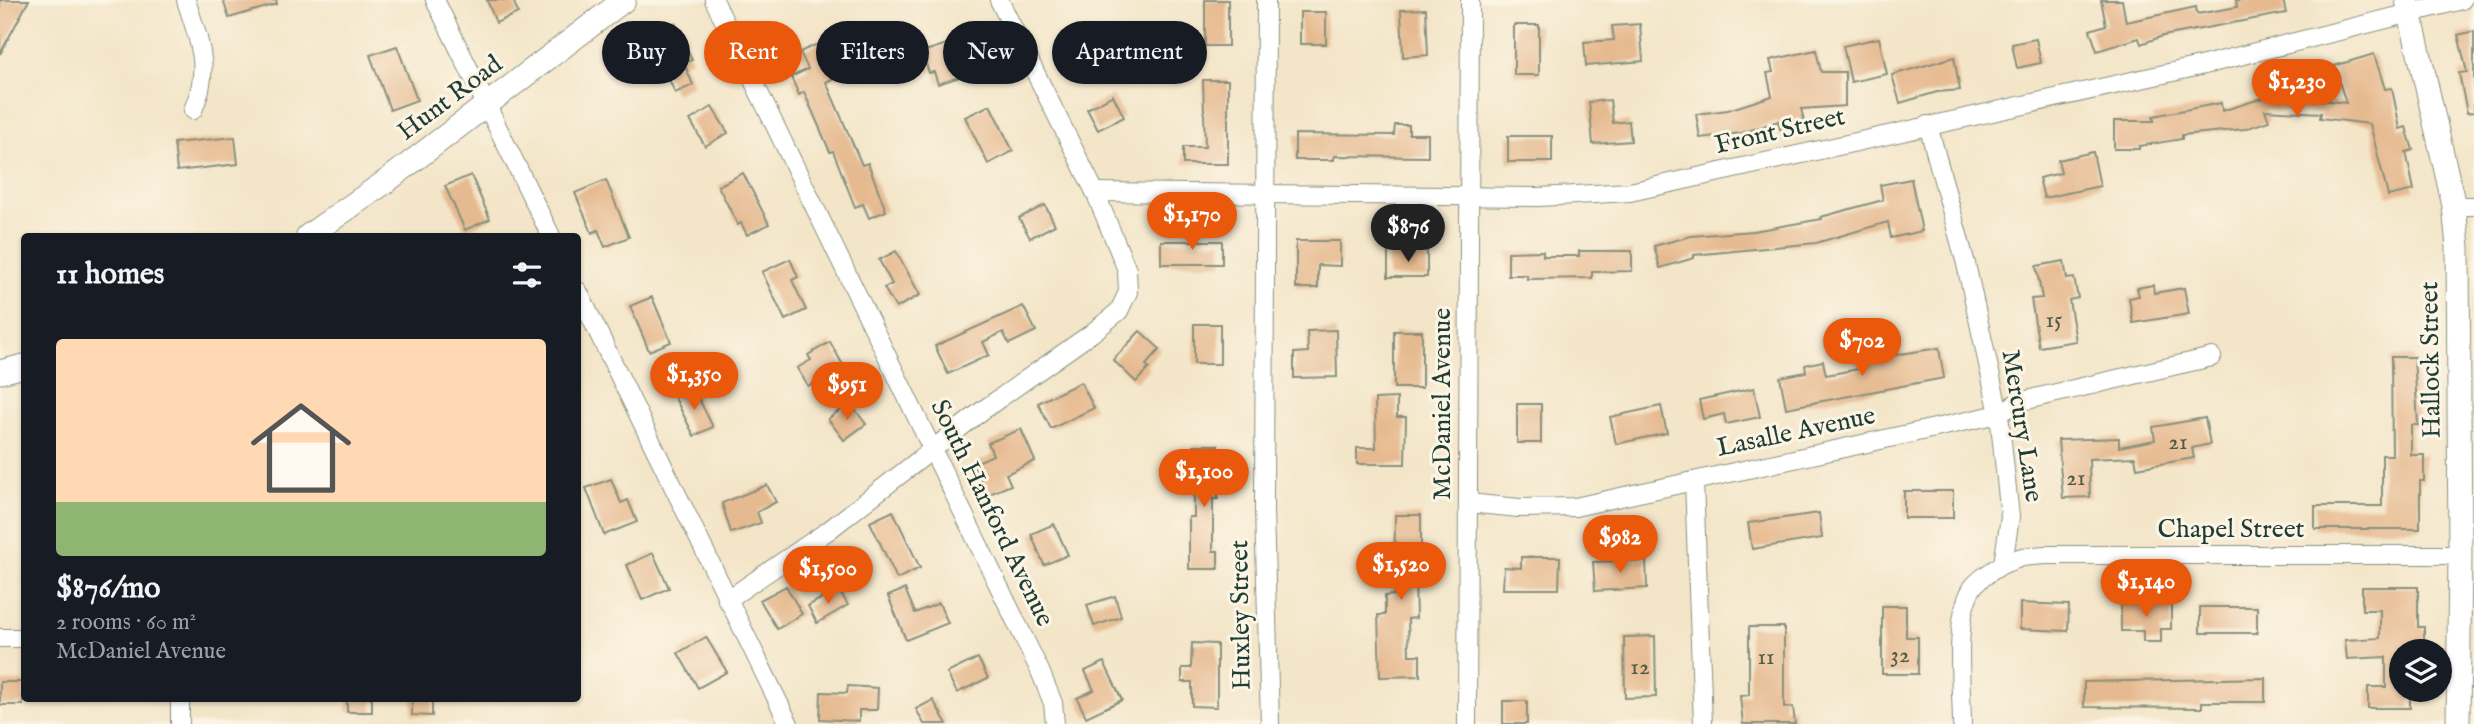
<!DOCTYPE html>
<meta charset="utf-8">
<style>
body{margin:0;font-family:"IM FELL English",serif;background:#242831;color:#f1f3f6;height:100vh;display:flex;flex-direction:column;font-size:26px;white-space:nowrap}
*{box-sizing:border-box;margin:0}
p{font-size:23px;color:#9ea1a6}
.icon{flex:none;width:38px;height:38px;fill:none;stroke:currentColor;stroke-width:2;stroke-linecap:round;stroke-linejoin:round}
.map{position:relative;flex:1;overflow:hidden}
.details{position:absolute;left:21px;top:233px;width:560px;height:469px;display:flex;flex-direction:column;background:#171b24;border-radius:7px;box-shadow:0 2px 5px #0004}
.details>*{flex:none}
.guide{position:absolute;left:602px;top:21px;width:665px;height:63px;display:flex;gap:14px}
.tools{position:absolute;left:2389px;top:639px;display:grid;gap:14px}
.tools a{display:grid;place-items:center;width:63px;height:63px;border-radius:50%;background:#171b24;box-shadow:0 2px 5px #0004;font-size:35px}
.price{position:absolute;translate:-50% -60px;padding:0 16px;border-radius:24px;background:#ea580c;color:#fff;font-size:23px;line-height:46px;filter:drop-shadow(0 2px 4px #0008)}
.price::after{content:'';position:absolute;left:50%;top:42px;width:21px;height:16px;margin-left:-10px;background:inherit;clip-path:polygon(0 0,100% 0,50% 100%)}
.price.selected{background:#222;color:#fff}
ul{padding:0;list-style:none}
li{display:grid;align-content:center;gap:14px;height:371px;padding:0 35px}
li span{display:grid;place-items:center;height:217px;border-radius:7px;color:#555}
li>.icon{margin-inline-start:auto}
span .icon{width:126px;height:126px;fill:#fffc;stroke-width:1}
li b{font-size:30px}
h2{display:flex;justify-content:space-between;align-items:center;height:84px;padding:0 35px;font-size:30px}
.pill{padding:0 24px;border-radius:32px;background:#171b24;box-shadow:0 2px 5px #0004;font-size:24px;line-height:63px}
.pill.selected{background:#ea580c;color:#fff}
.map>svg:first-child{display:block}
.building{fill:#e6ba90}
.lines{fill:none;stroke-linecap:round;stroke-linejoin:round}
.minor-casing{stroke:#89917e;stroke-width:20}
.tertiary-casing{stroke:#89917e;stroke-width:25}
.minor{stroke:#fff;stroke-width:18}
.tertiary{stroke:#fff;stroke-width:23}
.labels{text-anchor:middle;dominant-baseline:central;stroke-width:6;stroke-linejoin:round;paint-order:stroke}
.number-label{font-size:23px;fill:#515c4b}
.street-label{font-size:26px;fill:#1f3d34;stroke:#fcf5e5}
</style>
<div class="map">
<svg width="2474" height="724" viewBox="0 0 2474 724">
<rect width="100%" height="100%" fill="#fcf5e5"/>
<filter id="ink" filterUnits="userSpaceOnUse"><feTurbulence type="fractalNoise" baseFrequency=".0143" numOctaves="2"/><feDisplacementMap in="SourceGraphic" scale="14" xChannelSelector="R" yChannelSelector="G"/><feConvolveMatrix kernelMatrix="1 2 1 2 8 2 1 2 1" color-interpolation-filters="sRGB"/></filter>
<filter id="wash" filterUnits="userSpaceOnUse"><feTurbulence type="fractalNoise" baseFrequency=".00686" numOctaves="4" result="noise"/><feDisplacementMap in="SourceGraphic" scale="28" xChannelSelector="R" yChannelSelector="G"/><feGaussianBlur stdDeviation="1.57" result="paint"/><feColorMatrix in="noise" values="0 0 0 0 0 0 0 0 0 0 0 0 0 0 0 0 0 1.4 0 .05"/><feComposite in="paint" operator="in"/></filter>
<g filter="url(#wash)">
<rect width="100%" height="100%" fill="#f3e5c8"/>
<g id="blocks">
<g class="building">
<path d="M0,0H29L0,54Z"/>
<path d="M223,0H276L277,4L229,18Z"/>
<path d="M487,0H513L518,13L496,23Z"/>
<rect x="1205" y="0" width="23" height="46"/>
<path d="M2101,0H2122L2126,22L2196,7L2197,14L2237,7L2236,0H2283L2286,13L2163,36L2141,44L2139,38L2097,51L2090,30L2106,25Z"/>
<path d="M1426,9L1428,55L1403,57L1401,10Z"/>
<rect x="1300" y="12" width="26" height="32"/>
<path d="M675,23L692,60L684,63L693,85L675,93L649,34Z"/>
<path d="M1640,24L1643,61L1586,66L1584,42L1614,40L1612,26Z"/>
<rect x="1514" y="25" width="25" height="50"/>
<path d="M2474,31V112L2467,113L2459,73L2467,72L2458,35Z"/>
<path d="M1134,34L1147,59L1119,73L1106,48Z"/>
<path d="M912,38L918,54L899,61L893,46Z"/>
<path d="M1879,38L1887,74L1851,82L1843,46Z"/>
<path d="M2036,39L2041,63L2017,68L2012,44Z"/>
<path d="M824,41L840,75L826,82L862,165L868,163L886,211L869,218L863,204L855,207L833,151L830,152L804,92L799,95L791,77L808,69L800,52Z"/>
<path d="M947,44L950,53L957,51L965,75L938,84L934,72L929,73L922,52Z"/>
<path d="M397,46L417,100L390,110L370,55Z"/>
<path d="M1816,50L1821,72H1845V106L1801,109L1805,124L1780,129L1778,121L1742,133L1700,138L1696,114L1728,110L1772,96L1767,73L1773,72L1770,60Z"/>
<path d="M2374,54L2385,89L2392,88L2400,129L2406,127L2413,150L2406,152L2414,190L2388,196L2370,124L2320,118L2321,113L2265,110L2269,121L2245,129L2182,135V139L2139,146V149H2114V121H2154L2153,116L2221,103L2222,111L2282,92L2306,93V98L2346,103L2334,66Z"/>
<path d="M1954,57L1960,90L1937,92L1900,103L1892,75Z"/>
<path d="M1203,80H1228V164H1183V147H1205Z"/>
<path d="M1113,95L1124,117L1098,130L1087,109Z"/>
<path d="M1610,100L1613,123L1629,121L1631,141L1593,144L1589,102Z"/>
<path d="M990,105L1013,151L988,164L965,117Z"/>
<path d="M712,107L728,133L705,146L690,120Z"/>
<path d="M1395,125H1409V134H1428V157L1334,156V160H1295V134L1394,135Z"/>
<rect x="1508" y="136" width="44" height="26"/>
<path d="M235,137L238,164L177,171L174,143Z"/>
<path d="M2093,152L2100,186L2044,198L2039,178L2061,173L2058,160Z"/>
<path d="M743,173L769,224L747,235L741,223L738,225L718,186Z"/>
<path d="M471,175L490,219L465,230L445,186Z"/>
<path d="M1911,179L1922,231L1891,238L1888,222L1816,243L1694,255V258L1660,268L1654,246L1691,236L1753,231L1822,219L1821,217L1883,200L1880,185Z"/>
<path d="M606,180L629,237L605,247L598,230L592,233L575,193Z"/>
<path d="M1045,205L1055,225L1030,238L1019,218Z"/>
<rect x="1161" y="241" width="61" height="23"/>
<path d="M1296,241H1340V266L1318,265V288H1296Z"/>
<rect x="1388" y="250" width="39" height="27"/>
<path d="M896,251L920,295L896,308L884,288L892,284L879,260Z"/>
<path d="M1543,251V256H1579V251H1632V271L1592,272V278L1527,279V275H1508V252Z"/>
<path d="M790,259L798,277L792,280L806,310L785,320L762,272Z"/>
<path d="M2064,261L2067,279L2074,278L2078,298L2069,300L2076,341L2039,347L2031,299L2042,298L2036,266Z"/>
<path d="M2153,285L2154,293L2184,288L2189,314L2133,323L2129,298L2139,296L2137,288Z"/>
<path d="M652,297L671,342L649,351L630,306Z"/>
<path d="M1023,306L1036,331L1009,344L1003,332L983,342L989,355L948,374L935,346Z"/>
<rect x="1194" y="324" width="26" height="40"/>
<path d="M1336,330L1337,377L1294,378V353L1308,352L1307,331Z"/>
<path d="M1140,331L1160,349L1146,365L1149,368L1136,382L1113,360Z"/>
<rect x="1394" y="331" width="28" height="57"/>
<path d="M830,342L843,365L808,386L797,368L811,360L808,355Z"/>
<path d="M1939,348L1944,378L1786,408L1780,377L1806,372L1805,365L1823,361L1826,375L1864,368L1862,360Z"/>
<path d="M2391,357H2414L2418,425H2411V455H2424V481H2420V529H2315V506H2382V455H2392Z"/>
<path d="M1081,382L1094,408L1051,429L1038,403Z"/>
<path d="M693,387L713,427L694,436L674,396Z"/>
<path d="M1754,388L1760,417L1726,424L1724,414L1703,419L1699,400Z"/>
<path d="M1397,398V417H1406L1405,464H1357V448H1376L1375,399Z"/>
<path d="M850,403L866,424L844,440L828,419Z"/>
<rect x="1517" y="404" width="24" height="39"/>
<path d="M1661,406L1667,433L1616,444L1610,417Z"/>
<path d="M2205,418L2210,444L2192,448L2194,458L2137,468L2135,457L2089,459L2090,497L2063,498L2058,440L2119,438V447L2155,440L2153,427Z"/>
<path d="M1021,429L1035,461L1006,474L1011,485L987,495L973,464L993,455L988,443Z"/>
<path d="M1194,445H1218V499H1213V551H1218V569H1189V517H1194Z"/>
<path d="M611,479L621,503L628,500L637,522L604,535L586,488Z"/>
<path d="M767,485L776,502L757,512L761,523L731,533L722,503Z"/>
<rect x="1904" y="491" width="49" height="27"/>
<path d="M893,511L920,568L897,579L870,522Z"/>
<path d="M1819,513L1822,538L1752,549L1748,523Z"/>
<path d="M1395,515H1421V576H1415L1416,618L1408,619L1409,655H1420V676L1380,677L1378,615H1385V596L1394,595Z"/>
<path d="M1054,524L1068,555L1044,565L1031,534Z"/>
<path d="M653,553L669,588L642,600L627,565Z"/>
<path d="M1521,557H1560L1559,589H1503L1504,567L1521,568Z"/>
<path d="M1646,560L1647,588L1595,591L1593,562Z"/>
<path d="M786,586L802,614L777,629L760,600Z"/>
<path d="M2362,587H2418V627H2424V649H2401V690H2410V708H2368V687H2386V657L2347,659L2345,640L2380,638V610H2362Z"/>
<path d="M838,589L848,605L817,623L808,606Z"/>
<path d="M905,589L915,613L939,603L948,623L906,640L888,596Z"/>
<path d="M1115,596L1121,617L1094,626L1087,605Z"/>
<path d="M2020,603L2069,605L2068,631L2020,629Z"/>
<path d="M2121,603H2171V629H2161V642H2143V631H2121Z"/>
<path d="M1882,606H1906V637H1918V674H1882Z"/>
<rect x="2200" y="607" width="57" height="26"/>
<path d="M1749,627H1784V708L1793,707L1795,724H1743L1740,696L1749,695Z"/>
<path d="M1655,636L1656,697L1625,698L1624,637Z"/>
<path d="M706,637L727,672L698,688L678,653Z"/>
<path d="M1192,643L1217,644V707L1192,706V682H1182V668H1191Z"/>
<path d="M978,658L988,678L957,693L947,673Z"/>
<path d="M1104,662L1122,700L1086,717L1077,698L1094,690L1085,671Z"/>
<path d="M2265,678V702H2202V708L2084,707V682Z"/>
<path d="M0,682H24L23,705H0Z"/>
<path d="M848,686L878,688L877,710H859V721L820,719L821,692L847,693Z"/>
<rect x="347" y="698" width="25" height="14"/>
<path d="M412,698H432V716L412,715Z"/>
<path d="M933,700L947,724H924L916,709Z"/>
<rect x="1503" y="701" width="24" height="23"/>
</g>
</g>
</g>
<g filter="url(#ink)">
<use href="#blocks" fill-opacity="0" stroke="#89917e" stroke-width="2"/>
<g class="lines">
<g class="minor-casing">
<g id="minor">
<path d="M186,0C199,42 212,67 193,110"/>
<path d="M435,0L551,236"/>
<path d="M714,0L1040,671L1053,703L1055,724"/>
<path d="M1266,0L1264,510L1270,724"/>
<path d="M1928,125L1966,264L1999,414L2010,517L2003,564C1994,570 1980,577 1973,587C1953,616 1962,688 1962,724"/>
<path d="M1095,192L1539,197L1630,192L2200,66L2462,0"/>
<path d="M2454,206H2474"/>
<path d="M578,291L789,724"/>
<path d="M1694,481L1703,724"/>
<path d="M1468,503L1519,508L1575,507L1999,414L2018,402L2212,357"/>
<path d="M2003,564L2022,557L2045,555H2460"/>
<path d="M727,600L829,530L983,410L1092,333L1119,311L1128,292L1127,270L1095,192L999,0"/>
<path d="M0,638H24"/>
<path d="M180,698V724"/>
<path d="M1467,724L1470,0"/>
</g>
</g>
<g class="tertiary-casing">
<g id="tertiary">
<path d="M2407,0L2454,206L2458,247L2460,555L2458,724"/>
<path d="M308,236L388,180L624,0"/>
<path d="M0,372L24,366"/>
</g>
</g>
<use href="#minor" class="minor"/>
<use href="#tertiary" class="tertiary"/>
</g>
</g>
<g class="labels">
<g class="number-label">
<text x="2054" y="320">15</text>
<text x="2178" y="442">21</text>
<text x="2076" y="478">21</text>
<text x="1900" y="655">32</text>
<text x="1766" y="657">11</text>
<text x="1640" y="667">12</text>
</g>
<g class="street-label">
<text transform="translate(450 98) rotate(-37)">Hunt Road</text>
<text transform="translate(1780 131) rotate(-13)">Front Street</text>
<text transform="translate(2431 360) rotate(-91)">Hallock Street</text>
<text transform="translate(1442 404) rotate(-90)">McDaniel Avenue</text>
<text transform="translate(2022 426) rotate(81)">Mercury Lane</text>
<text transform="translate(1796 432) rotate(-12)">Lasalle Avenue</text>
<text transform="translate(992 513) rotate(64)">South Hanford Avenue</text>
<text x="2231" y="529">Chapel Street</text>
<text transform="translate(1241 615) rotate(-91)">Huxley Street</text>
</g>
</g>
</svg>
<div class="tools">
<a><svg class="icon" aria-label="layers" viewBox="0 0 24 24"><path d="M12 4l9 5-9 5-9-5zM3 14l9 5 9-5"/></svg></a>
</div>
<b class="price" style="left:2297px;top:119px">$1,230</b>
<b class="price" style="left:1192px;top:252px">$1,170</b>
<b class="price selected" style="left:1408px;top:264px">$876</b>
<b class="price" style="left:1862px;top:378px">$702</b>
<b class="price" style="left:694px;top:412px">$1,350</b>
<b class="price" style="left:847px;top:422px">$951</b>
<b class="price" style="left:1204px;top:509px">$1,100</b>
<b class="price" style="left:1620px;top:575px">$982</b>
<b class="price" style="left:1401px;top:602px">$1,520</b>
<b class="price" style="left:828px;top:606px">$1,500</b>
<b class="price" style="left:2146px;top:619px">$1,140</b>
<div class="guide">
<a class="pill">Buy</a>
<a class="pill selected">Rent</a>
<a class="pill">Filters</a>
<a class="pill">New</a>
<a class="pill">Apartment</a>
</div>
<section class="details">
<h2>11 homes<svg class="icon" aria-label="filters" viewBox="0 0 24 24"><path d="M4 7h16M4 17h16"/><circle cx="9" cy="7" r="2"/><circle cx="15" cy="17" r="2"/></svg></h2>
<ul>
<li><span style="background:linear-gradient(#ffd9b3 75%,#8fb573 0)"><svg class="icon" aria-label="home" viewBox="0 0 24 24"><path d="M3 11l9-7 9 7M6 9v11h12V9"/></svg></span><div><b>$876/mo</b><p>2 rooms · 60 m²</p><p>McDaniel Avenue</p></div></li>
</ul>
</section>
</div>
